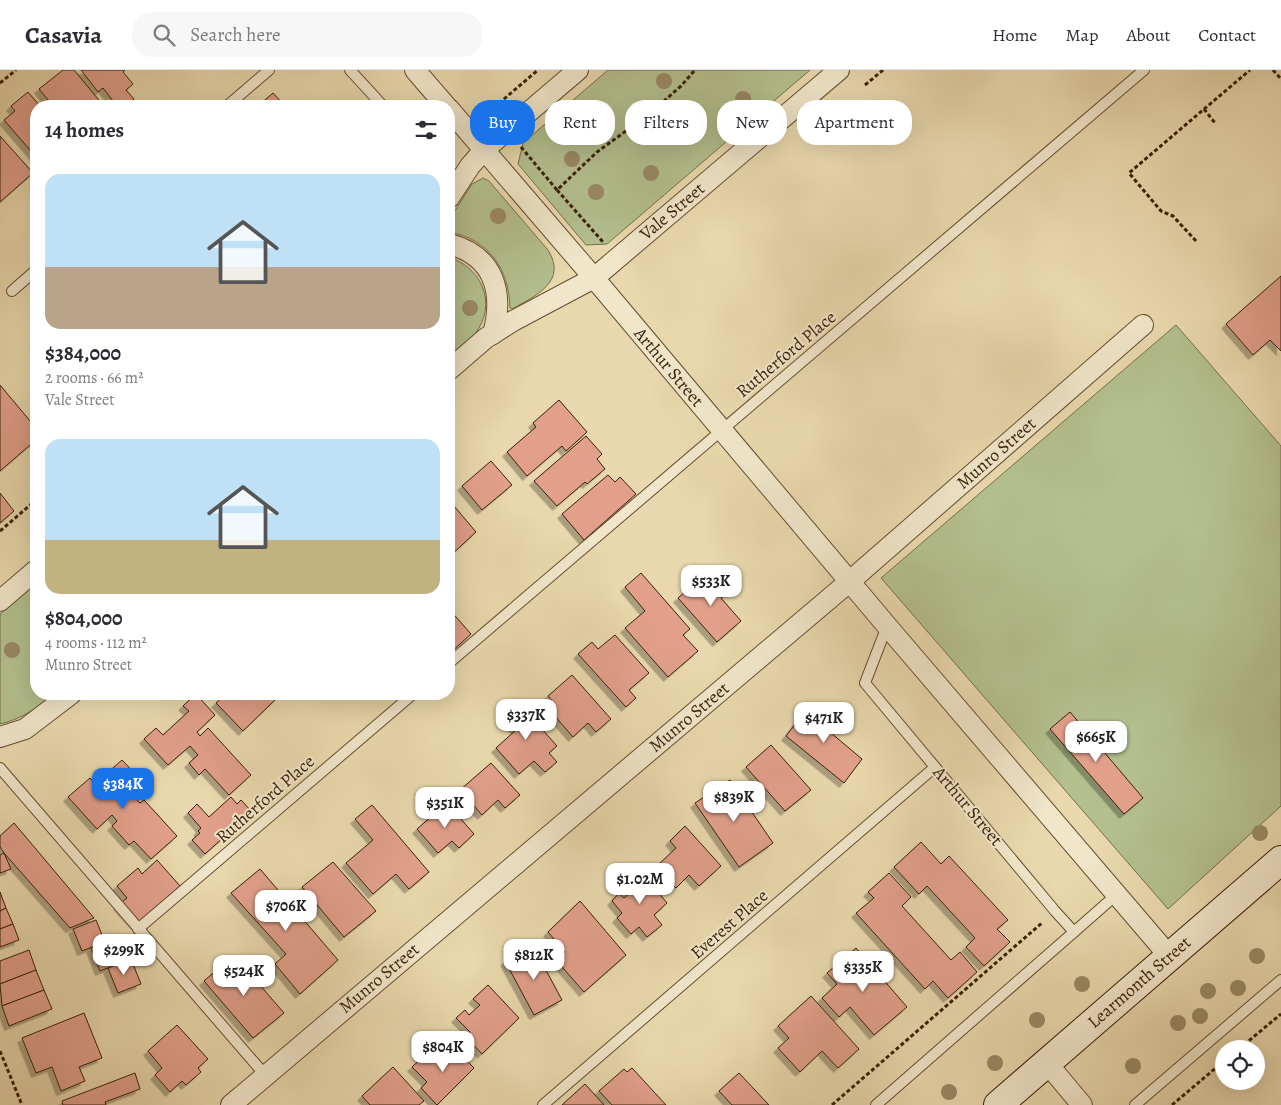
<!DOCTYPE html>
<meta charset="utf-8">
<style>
body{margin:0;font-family:Alegreya,serif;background:#f7f7f7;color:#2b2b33;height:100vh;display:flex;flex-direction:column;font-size:19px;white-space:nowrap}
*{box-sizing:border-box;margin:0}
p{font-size:16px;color:#7c7c81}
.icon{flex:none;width:28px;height:28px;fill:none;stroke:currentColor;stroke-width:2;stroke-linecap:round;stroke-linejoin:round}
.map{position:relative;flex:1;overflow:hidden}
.drawer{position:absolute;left:30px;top:30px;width:425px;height:600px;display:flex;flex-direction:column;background:#fff;border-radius:20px;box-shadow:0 5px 20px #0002}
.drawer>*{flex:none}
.top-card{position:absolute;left:470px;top:30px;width:475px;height:45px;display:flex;gap:10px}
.buttons{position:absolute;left:1215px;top:970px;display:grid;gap:10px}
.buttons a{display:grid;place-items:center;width:50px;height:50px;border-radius:50%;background:#fff;box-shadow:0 5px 20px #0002;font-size:25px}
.price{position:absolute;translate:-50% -42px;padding:0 11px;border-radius:10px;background:#fff;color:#222;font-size:16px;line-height:32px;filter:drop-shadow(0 1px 2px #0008)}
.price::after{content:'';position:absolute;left:50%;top:30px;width:15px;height:11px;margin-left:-8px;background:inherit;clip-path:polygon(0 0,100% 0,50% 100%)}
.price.active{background:#1a73e8;color:#fff}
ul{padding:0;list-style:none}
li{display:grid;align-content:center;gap:10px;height:265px;padding:0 15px}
li span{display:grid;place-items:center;height:155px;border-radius:15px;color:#555}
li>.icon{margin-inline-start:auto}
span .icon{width:90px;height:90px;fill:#fffc;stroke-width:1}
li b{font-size:21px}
h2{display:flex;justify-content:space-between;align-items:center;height:60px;padding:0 15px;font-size:21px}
.tag{padding:0 18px;border-radius:20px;background:#fff;box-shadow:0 5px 20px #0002;font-size:18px;line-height:45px}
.tag.active{background:#1a73e8;color:#fff}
header{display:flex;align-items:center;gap:30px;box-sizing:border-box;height:70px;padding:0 25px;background:#fff;border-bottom:1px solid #e1e1e2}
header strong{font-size:24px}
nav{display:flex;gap:28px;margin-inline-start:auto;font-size:18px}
.search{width:350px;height:45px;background:#f7f7f7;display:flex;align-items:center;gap:12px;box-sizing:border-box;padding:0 18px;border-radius:20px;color:#7c7c81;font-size:19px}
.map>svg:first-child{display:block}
.green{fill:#b3bf8d;stroke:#766f4a}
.building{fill:#e2a08b;stroke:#391f08;filter:url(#shadow)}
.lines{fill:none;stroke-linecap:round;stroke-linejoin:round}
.lane-casing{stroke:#654d31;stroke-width:12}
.street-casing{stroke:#654d31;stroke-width:22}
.secondary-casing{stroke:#391f08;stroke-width:30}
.path{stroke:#391f08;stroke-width:3;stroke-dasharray:4 2.5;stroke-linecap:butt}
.lane{stroke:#f1e6ca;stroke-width:10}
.street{stroke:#f1e6ca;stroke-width:20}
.secondary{stroke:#f1e6ca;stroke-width:28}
.tree{fill:#998864}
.labels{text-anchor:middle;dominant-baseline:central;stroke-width:4;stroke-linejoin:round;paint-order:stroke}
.street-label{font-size:18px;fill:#391f08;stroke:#f1e6ca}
</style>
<header>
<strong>Casavia</strong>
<div class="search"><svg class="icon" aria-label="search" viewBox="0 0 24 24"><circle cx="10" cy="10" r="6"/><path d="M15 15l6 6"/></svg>Search here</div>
<nav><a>Home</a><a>Map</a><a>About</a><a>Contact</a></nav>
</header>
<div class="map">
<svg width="1281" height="1035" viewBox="0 0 1281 1035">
<defs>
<filter id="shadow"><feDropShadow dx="-4.5" dy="4.5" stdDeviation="0" flood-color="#0004"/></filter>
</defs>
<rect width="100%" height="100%" fill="#e9d8ad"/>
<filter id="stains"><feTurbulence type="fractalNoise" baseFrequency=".004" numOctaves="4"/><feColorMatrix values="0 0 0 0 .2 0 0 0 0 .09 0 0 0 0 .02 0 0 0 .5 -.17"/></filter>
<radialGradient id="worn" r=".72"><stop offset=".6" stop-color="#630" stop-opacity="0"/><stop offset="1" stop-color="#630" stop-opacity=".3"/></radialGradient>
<g class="green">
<path d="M608,0H810L607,174L586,175L518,94L523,73Z"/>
<path d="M483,108L489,111L548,180C568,212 535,226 512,239L510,238C509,199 489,169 449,162V150L472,114Z"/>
<path d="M449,187C479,197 496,228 479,258C472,270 459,279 449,288Z"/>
<path d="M1176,255L1281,376V736L1168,839L881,508Z"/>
<path d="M36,513V624H55C37,638 22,649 0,654V544Z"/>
</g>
<g class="building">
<path d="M63,0H74L103,35L101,36H53L39,19Z"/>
<path d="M81,0H125L123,2L133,14L126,20L134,29L125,36H117L103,18L98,22Z"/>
<path d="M28,22L40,36H36V87L4,50L15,41L11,36Z"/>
<path d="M273,23L285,36H258Z"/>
<path d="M0,66L33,103L0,132Z"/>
<path d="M1281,206V281L1270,270L1253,285L1226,254Z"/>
<path d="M0,315L36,358V370L0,401Z"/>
<path d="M559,330L587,362L566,381L562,376L527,406L507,382L536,357L533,353Z"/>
<path d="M586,366L602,384L597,389L605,399L587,414L585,412L557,436L534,411Z"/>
<path d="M491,391L512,415L482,440L462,416Z"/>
<path d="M608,405L615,412L620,407L636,424L584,470L562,444Z"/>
<path d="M0,423L14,441L0,453Z"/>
<path d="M449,430L476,462L449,487Z"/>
<path d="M641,503L690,559L683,565L698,581L668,607L625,558L645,541L625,517Z"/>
<path d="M718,504L731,520L721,528L741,551L717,572L678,528L703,507L708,513Z"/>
<path d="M449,539L471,564L449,584Z"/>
<path d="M615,565L649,603L629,620L636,628L626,637L578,584L592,572L598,579Z"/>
<path d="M572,605L611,649L596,662L588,653L573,667L546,636L552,631L548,626Z"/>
<path d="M196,624L215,645L197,662L200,666L208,658L251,705L229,725L205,699L199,705L189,693L198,685L190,676L168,695L144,669L156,658L163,665L189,641L183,636Z"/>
<path d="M226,624H273L277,628L243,661L216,633Z"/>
<path d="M515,629L557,676L549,683L557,692L545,702L534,691L519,704L496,678L516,660L501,642Z"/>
<path d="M811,634L829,650L824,657L862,689L844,713L786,666Z"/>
<path d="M1070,642L1143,728L1124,744L1050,659Z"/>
<path d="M771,675L811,720L785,741L746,697Z"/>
<path d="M122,690L141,710L128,721L140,733L144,730L177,766L151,789L134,771L129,775L112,756L117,751L112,745L97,759L68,727L90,708L95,714Z"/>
<path d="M491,693L520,725L505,738L498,730L482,745L460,720Z"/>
<path d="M730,710L773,773L739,797L695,733Z"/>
<path d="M231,727L237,734L241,730L252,742L205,784L192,770L200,763L198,761L201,758L188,743L197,734L209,747Z"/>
<path d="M447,733L474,764L459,778L452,771L438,783L417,759Z"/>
<path d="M372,735L429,802L409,819L396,804L373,824L346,793L373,770L355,749Z"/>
<path d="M14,753L94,848L70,858L4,783L0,777V766Z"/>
<path d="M685,756L721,796L699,816L689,805L676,818L656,797L676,778L670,771Z"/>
<path d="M921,772L941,794L949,786L1008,850L997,859L1010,872L984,896L966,877L975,868L927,816L919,824L894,797Z"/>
<path d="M4,783L11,799L0,803V785Z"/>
<path d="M157,790L180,816L136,855L118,835L127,828L117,816L138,798L142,804Z"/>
<path d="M333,792L376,841L344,867L302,817Z"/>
<path d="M638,798L667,833L654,845L662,855L647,867L639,857L631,864L617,848L622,843L612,831L619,823L624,828L630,823L622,814Z"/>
<path d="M260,799L338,890L300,924L275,894L286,884L231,823Z"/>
<path d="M889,803L911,827L902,836L951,890L960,882L977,902L948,928L933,911L925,919L856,843L874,828L868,822Z"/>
<path d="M0,822L6,838L0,841Z"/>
<path d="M580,831L626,885L584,922L556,890L565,882L548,862Z"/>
<path d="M6,838L13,854L0,859V841Z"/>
<path d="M96,850L105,872L82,881L73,859Z"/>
<path d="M13,854L19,870L0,877V859Z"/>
<path d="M111,870L121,893L100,901L91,878Z"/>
<path d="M533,876L562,930L534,945L505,891Z"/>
<path d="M856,878L907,937L874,965L850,937L839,947L822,928L837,914L827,903Z"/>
<path d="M29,880L36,900L0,914V891Z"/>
<path d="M234,885L284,943L253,968L204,911Z"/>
<path d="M131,889L141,914L118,923L108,898Z"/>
<path d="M36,900L44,920L2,936L0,914Z"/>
<path d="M488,915L519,948L482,984L465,966L470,962L456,948L465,940L469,945L480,935L473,929Z"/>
<path d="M44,920L52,939L9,956L2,936Z"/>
<path d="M811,926L859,979L838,998L822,981L800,1002L778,978L789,968L778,956Z"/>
<path d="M84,943L102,988L79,997L85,1011L61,1021L52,997L36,1003L22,968Z"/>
<path d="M177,955L208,989L198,998L201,1002L186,1015L182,1011L170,1022L155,1005L162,998L148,981Z"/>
<path d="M450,973L474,998L437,1035L421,1018L427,1012L412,997L426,984L432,991Z"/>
<path d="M393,997L424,1031L419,1035H370L362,1026Z"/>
<path d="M632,998L666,1035H612L599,1021L624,999L627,1002Z"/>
<path d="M135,1003L140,1019L105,1032L106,1035H63L62,1031Z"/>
<path d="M739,1003L769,1035H732L719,1021Z"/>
<path d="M585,1014L604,1035H562Z"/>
</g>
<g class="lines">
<g class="lane-casing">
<g id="lane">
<path d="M350,0L383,36"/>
<path d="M227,36L269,0"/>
<path d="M12,221L36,200"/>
<path d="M887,556L865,613L1055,841L1074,862L1116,825"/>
<path d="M449,593L1144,0"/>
<path d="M0,698L265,1005"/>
<path d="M138,859L413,624"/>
<path d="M543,1035L935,697"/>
<path d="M876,1035L1074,862"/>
<path d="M1135,1035L1281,910"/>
</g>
</g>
<g class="street-casing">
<g id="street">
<path d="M415,0L446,36"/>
<path d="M449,39L594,208L887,556L1170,887"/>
<path d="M449,128L470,96L484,80L578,0"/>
<path d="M449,174C495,186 504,223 493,264"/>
<path d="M449,300L486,268L513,251L594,208L839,0"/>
<path d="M0,531L36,500"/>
<path d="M0,667L25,659L71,624"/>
<path d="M1046,992L1082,1035"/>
<path d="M231,1035L849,512L1143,255"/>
</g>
</g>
<g class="secondary-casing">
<path id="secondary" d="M998,1035L1281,790"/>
</g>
<g class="path">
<path d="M1273,0L1281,9"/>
<path d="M0,13L16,0"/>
<path d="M865,15L883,0"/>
<path d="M1204,39L1215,53"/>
<path d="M484,46L538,0"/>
<path d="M521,77L557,120L597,82L648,45L681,16L695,0"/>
<path d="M557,120L603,172"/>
<path d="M1196,171L1173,146L1161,141L1129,103L1250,0"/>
<path d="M0,461L36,430"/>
<path d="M1239,979L1281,944"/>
<path d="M0,981L22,1035"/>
<path d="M832,1035L1043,852"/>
<path d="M1172,1035L1224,991"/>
</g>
<use href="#lane" class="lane"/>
<use href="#street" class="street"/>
<use href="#secondary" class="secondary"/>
</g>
<g class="tree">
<circle cx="664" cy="11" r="8"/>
<circle cx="743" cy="29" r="8"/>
<circle cx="606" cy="58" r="8"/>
<circle cx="572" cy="89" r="8"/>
<circle cx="651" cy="103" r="8"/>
<circle cx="596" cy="122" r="8"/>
<circle cx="498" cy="146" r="8"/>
<circle cx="470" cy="238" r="8"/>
<circle cx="12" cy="580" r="8"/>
<circle cx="1260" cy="763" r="8"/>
<circle cx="1257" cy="886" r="8"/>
<circle cx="1082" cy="914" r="8"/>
<circle cx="1238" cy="918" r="8"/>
<circle cx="1208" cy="921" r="8"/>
<circle cx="1200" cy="946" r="8"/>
<circle cx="1037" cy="950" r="8"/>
<circle cx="1178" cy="953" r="8"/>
<circle cx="995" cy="993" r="8"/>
<circle cx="1133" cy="996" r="8"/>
<circle cx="949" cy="1022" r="8"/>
</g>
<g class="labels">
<g class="street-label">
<text transform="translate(672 141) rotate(-40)">Vale Street</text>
<text transform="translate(786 284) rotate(-40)">Rutherford Place</text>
<text transform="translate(669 297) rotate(50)">Arthur Street</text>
<text transform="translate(996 383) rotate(-41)">Munro Street</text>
<text transform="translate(689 647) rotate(-40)">Munro Street</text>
<text transform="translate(265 729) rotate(-41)">Rutherford Place</text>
<text transform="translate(968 736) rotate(50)">Arthur Street</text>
<text transform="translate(729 854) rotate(-41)">Everest Place</text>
<text transform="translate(379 908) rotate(-40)">Munro Street</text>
<text transform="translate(1139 912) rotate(-41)">Learmonth Street</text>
</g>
</g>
<rect width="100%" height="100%" filter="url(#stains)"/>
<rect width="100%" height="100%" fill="url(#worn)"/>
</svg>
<div class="buttons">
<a><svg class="icon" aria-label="locate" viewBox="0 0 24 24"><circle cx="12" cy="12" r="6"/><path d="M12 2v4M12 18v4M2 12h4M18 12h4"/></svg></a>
</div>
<b class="price" style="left:711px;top:537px">$533K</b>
<b class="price" style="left:526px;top:671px">$337K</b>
<b class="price" style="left:824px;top:674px">$471K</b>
<b class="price" style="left:1096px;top:693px">$665K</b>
<b class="price active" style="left:123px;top:740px">$384K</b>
<b class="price" style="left:734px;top:753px">$839K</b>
<b class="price" style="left:445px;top:759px">$351K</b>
<b class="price" style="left:640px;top:835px">$1.02M</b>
<b class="price" style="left:286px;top:862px">$706K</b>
<b class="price" style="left:124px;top:906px">$299K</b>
<b class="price" style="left:534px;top:911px">$812K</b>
<b class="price" style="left:863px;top:923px">$335K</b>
<b class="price" style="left:244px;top:927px">$524K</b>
<b class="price" style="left:443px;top:1003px">$804K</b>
<div class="top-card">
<a class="tag active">Buy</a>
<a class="tag">Rent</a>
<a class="tag">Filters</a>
<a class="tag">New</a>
<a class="tag">Apartment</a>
</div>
<section class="drawer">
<h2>14 homes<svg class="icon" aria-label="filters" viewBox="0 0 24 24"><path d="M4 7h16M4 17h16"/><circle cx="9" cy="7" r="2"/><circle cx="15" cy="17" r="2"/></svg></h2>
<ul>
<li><span style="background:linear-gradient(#bfe0f5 60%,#b9a48a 0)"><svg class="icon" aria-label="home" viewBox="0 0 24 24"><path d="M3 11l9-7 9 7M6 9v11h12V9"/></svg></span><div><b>$384,000</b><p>2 rooms · 66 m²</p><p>Vale Street</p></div></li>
<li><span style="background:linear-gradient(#bfe0f5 65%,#c2b280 0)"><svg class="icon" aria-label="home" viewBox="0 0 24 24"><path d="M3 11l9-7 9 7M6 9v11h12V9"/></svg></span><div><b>$804,000</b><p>4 rooms · 112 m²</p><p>Munro Street</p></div></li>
</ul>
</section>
</div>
